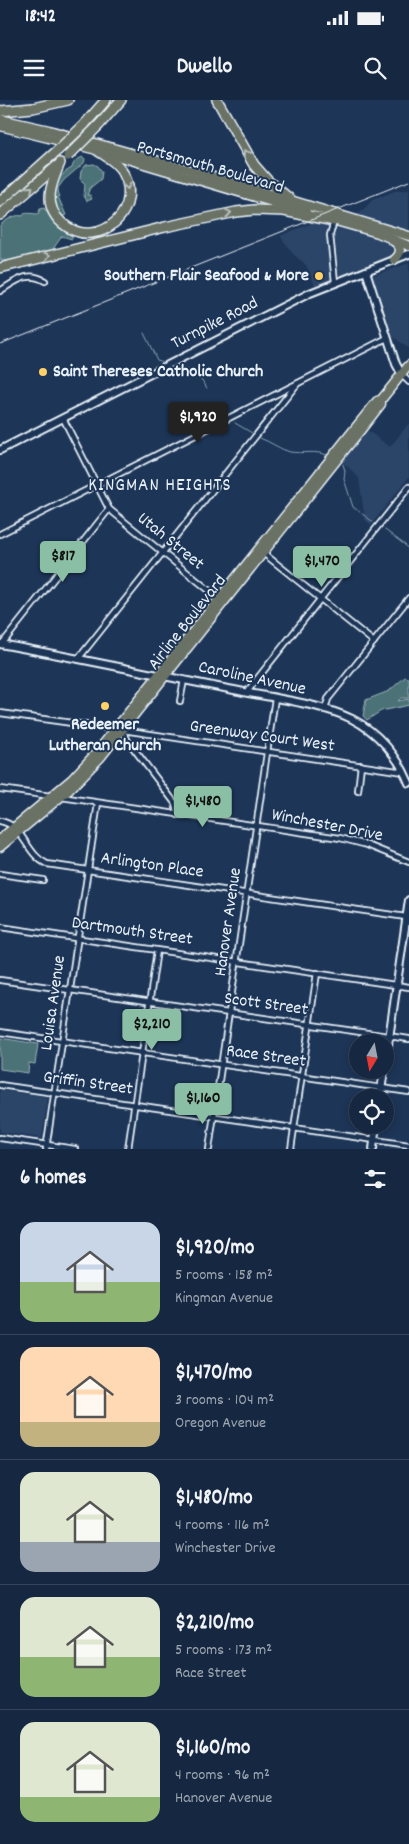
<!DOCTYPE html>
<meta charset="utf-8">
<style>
body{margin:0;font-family:Dekko,sans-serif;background:#1f3048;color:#f1f3f6;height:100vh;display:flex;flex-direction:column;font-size:19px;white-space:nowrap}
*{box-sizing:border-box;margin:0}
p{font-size:16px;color:#9ea6b1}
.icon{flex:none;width:28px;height:28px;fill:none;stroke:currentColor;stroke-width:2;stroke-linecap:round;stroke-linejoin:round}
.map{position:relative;height:1049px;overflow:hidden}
.details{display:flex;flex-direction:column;background:#162841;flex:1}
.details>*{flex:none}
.needle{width:32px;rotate:190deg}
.fabs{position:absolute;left:349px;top:934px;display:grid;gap:10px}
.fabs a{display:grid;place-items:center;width:45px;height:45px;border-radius:50%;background:#162841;box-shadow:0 2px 8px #0003,0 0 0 1px #35445a;font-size:25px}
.price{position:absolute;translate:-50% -42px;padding:0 11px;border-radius:5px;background:#8abfa5;color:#111;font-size:16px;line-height:32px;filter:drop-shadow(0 1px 2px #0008)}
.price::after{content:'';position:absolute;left:50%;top:30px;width:15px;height:11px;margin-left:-8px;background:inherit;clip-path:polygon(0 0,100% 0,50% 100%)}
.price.active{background:#222;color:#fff}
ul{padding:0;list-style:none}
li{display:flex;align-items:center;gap:15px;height:125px;padding:0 20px}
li+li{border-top:1px solid #35445a}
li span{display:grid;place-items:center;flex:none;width:140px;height:100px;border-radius:15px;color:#555}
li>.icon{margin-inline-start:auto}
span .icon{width:60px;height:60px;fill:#fffc;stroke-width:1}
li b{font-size:21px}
h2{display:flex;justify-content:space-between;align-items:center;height:60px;padding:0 20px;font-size:21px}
.status{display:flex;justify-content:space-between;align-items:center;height:35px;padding:0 25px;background:#162841;direction:ltr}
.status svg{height:14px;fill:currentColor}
header{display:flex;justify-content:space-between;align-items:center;height:65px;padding:0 20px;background:#162841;font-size:22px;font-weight:700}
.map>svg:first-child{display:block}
.built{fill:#2c4467}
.green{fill:#4b7276;stroke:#9ab2b7}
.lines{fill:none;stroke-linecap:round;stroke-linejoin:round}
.stream{stroke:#86a4b6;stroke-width:1}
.street-casing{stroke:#e8f1f8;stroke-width:8}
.secondary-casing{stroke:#e8f1f8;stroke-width:10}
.primary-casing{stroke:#e8f1f8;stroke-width:11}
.highway-casing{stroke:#e8f1f8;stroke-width:12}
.street{stroke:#1d3557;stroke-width:4.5}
.secondary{stroke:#1d3557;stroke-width:6}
.primary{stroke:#6a7165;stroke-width:8}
.highway{stroke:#6a7165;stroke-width:9}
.rail{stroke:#e8f1f8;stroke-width:1}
.highway-bridge-casing{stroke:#e8f1f8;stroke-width:12;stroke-linecap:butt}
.highway-bridge{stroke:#6a7165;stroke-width:9}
.oneway{stroke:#b6bebd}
.poi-dot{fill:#ffd166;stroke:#1d3557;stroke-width:2}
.labels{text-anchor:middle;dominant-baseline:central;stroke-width:4;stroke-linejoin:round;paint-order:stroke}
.street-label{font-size:18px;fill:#e8f1f8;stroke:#1d3557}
.poi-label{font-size:18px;font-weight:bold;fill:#e8f1f8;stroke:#1d3557;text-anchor:end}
.neighbourhood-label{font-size:19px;letter-spacing:1px;fill:#e8f1f8;stroke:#1d3557}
</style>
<div class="status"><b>18:42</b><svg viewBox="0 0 49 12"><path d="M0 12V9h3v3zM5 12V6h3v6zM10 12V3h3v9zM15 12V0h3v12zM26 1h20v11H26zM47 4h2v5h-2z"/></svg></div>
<header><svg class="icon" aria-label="menu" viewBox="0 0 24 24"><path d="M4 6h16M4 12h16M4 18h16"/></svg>Dwello<svg class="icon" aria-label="search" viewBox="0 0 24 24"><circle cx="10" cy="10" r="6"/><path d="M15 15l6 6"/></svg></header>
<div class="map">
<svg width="409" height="1049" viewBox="0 0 409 1049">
<rect width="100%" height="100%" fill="#1d3557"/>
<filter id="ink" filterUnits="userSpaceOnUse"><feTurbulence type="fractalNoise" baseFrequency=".02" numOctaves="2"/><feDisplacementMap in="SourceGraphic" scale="10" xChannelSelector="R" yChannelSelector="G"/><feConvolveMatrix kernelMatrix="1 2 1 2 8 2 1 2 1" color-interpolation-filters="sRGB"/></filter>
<g filter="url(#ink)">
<g class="built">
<path d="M409,90V132L354,116L365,108L372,100L395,91Z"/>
<path d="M317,121L392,143L398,148L393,158L315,186L306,165L293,154L280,136Z"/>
<path d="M409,163V249L391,235L372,176Z"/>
<path d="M409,323V377L371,425L365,420L359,378L342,361L367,330L390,347Z"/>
<path d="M0,990L48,997L42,1038L0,1032Z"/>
</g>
<g class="green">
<path d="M83,57L85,59L84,63L64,80L58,88L59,99L66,115L61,117C51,100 52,77 72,68C73,62 77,59 83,57Z"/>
<path d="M94,64L98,66L102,72L101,79L90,88L87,95H90L92,99L87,101L84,96L85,84L80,79L81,71L86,65Z"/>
<path d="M44,108L53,122L73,135L72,139L62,136L51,152L14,161L0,160V125C7,120 14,114 23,116L25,113L38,114L40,109Z"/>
<path d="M405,577L409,578V598H401L398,601L409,599V605L381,611L367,620L363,616L366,600L389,591Z"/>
<path d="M0,938L38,944L35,964L29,963L28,973L0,969Z"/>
</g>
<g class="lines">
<g class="stream">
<path d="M144,233L157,260L165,263"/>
<path d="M174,266C190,270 199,273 207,288"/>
<path d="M235,323L252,333"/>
<path d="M260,338C271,342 279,349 290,352C303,354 315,350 327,355"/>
<path d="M343,364L345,371L344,379L353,407L373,422"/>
<path d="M385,430L405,445L409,450"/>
</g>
<g class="street-casing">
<g id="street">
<path d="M334,121L330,135L335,182"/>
<path d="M0,191C15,182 27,170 45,181"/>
<path d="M402,275L409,282"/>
<path d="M63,318L109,409L221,500"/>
<path d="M0,434L387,238"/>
<path d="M262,452L374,542"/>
<path d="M2,544L109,409"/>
<path d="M78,559L297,284"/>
<path d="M246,593L409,387"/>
<path d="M180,601L184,580"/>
<path d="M325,610L328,599L409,498"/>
<path d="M0,613L115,629"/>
<path d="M122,630L128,641L175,703L178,715"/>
<path d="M123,630L404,672"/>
<path d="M0,689L51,696"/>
<path d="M358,691L361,665"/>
<path d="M61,697L340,738L367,745L409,762"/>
<path d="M0,721C24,725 26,755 47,764L406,817"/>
<path d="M0,774L43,780"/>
<path d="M0,827L409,887"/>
<path d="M0,880L409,939"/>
<path d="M0,932L409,992"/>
<path d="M0,985L409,1045"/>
<path d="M0,1038L75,1049"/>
<path d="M46,1049L98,703"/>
<path d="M128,1049L157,850"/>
<path d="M209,1049L275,598"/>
<path d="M291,1049L317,873"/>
</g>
</g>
<g class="secondary-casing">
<g id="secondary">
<path d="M366,171L396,264L402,275"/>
<path d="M0,350L310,193L409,154"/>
<path d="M0,544C78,558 156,575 234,590C271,598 319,603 352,619C378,632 398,656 409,683"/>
<path d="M385,966L409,800"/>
<path d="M380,998L384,970"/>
<path d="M373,1049L376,1025"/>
</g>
</g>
<g class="primary-casing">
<g id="primary">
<path d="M0,19L49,30L191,70L409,136"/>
<path d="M0,26L97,50L306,112"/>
<path d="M329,119L378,133L409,146"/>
<path d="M393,141C402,147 402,153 394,160"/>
<path d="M0,739L72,679L97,652L348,337L377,301L381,300L409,265"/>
<path d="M0,747L68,691L100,658L363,327L381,304V300"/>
</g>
</g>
<g class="highway-casing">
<g id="highway">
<path d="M217,0L254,65L268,81L291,100"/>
<path d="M0,11L33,8L68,0"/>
<path d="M84,25L106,0"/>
<path d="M99,25L121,0"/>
<path d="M60,63C51,84 42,105 62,123C99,155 150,105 119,67C113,60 104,55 97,50"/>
<path d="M0,102L58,50"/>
<path d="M0,115L57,66"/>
<path d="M0,168L165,127L236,112L254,110L284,111L334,121"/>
</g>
</g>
<use href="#street" class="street"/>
<use href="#secondary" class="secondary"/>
<use href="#primary" class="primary"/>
<use href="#highway" class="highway"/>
<path class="rail" d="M0,244L409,81"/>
<g class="highway-bridge-casing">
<g id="highway-bridge">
<path d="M58,50L84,25"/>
<path d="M68,56L99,25"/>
</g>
</g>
<use href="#highway-bridge" class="highway-bridge"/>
</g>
<defs><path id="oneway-chevron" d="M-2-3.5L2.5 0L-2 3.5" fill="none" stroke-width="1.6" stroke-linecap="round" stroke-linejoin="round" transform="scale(1.25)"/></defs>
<g class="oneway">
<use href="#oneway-chevron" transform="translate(246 53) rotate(-121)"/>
<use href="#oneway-chevron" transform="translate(127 86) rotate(79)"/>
<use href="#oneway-chevron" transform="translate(30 89) rotate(-41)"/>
<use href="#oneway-chevron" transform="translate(228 113) rotate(-10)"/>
<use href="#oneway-chevron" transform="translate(47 156) rotate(-14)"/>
</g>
</g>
<g class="poi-dot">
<circle cx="319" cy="176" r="5"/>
<circle cx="43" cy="272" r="5"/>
<circle cx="105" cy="606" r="5"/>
</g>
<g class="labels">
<g class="street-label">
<text transform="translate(210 68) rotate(16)">Portsmouth Boulevard</text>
<text transform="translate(215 224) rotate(-27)">Turnpike Road</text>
<text transform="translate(170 442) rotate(39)">Utah Street</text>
<text transform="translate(188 523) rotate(-52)">Airline Boulevard</text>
<text transform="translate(252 579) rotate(12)">Caroline Avenue</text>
<text transform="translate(262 637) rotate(8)">Greenway Court West</text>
<text transform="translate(327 726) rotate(11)">Winchester Drive</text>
<text transform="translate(152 766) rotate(8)">Arlington Place</text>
<text transform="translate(229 822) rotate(-82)">Hanover Avenue</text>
<text transform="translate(132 832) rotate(8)">Dartmouth Street</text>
<text transform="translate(54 903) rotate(-82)">Louisa Avenue</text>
<text transform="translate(266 905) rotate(8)">Scott Street</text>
<text transform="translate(266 957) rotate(8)">Race Street</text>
<text transform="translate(88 984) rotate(8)">Griffin Street</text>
</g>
<g class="poi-label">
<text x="309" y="176">Southern Flair Seafood &amp; More</text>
<text x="53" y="272" text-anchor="start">Saint Thereses Catholic Church</text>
<text x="105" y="625" text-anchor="middle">Redeemer<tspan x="105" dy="21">Lutheran Church</tspan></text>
</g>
<g class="neighbourhood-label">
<text x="160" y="386">KINGMAN HEIGHTS</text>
</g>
</g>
</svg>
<div class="fabs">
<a><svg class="needle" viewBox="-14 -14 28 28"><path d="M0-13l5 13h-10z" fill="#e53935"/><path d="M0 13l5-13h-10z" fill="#9ea6b1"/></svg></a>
<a><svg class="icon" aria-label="locate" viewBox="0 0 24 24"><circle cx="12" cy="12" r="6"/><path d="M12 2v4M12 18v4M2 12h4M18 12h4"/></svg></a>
</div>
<b class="price active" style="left:198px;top:344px">$1,920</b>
<b class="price" style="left:63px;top:483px">$817</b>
<b class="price" style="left:322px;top:488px">$1,470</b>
<b class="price" style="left:203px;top:728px">$1,480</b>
<b class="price" style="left:152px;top:951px">$2,210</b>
<b class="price" style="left:203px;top:1025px">$1,160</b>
</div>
<section class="details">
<h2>6 homes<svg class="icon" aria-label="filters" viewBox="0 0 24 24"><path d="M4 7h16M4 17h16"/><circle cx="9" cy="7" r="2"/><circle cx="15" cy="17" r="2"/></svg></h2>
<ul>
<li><span style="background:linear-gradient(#c9d6e8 60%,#8fb573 0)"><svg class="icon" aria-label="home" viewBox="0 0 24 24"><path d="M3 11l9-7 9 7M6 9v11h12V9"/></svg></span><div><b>$1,920/mo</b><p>5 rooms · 158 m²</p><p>Kingman Avenue</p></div></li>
<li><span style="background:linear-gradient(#ffd9b3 75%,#c2b280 0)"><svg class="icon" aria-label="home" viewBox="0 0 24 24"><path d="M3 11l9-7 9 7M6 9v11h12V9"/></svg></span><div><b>$1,470/mo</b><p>3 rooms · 104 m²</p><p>Oregon Avenue</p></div></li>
<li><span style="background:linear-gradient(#dfe7d0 70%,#9aa5b1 0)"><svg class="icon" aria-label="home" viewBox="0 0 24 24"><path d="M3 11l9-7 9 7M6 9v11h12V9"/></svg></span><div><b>$1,480/mo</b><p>4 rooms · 116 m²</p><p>Winchester Drive</p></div></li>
<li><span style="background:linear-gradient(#dfe7d0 60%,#8fb573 0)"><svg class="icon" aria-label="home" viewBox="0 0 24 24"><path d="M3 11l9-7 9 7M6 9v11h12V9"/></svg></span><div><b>$2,210/mo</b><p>5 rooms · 173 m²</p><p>Race Street</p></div></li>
<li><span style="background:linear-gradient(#dfe7d0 75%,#8fb573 0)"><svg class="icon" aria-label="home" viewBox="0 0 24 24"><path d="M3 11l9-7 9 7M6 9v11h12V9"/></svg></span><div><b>$1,160/mo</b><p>4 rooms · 96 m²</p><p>Hanover Avenue</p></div></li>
</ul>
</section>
